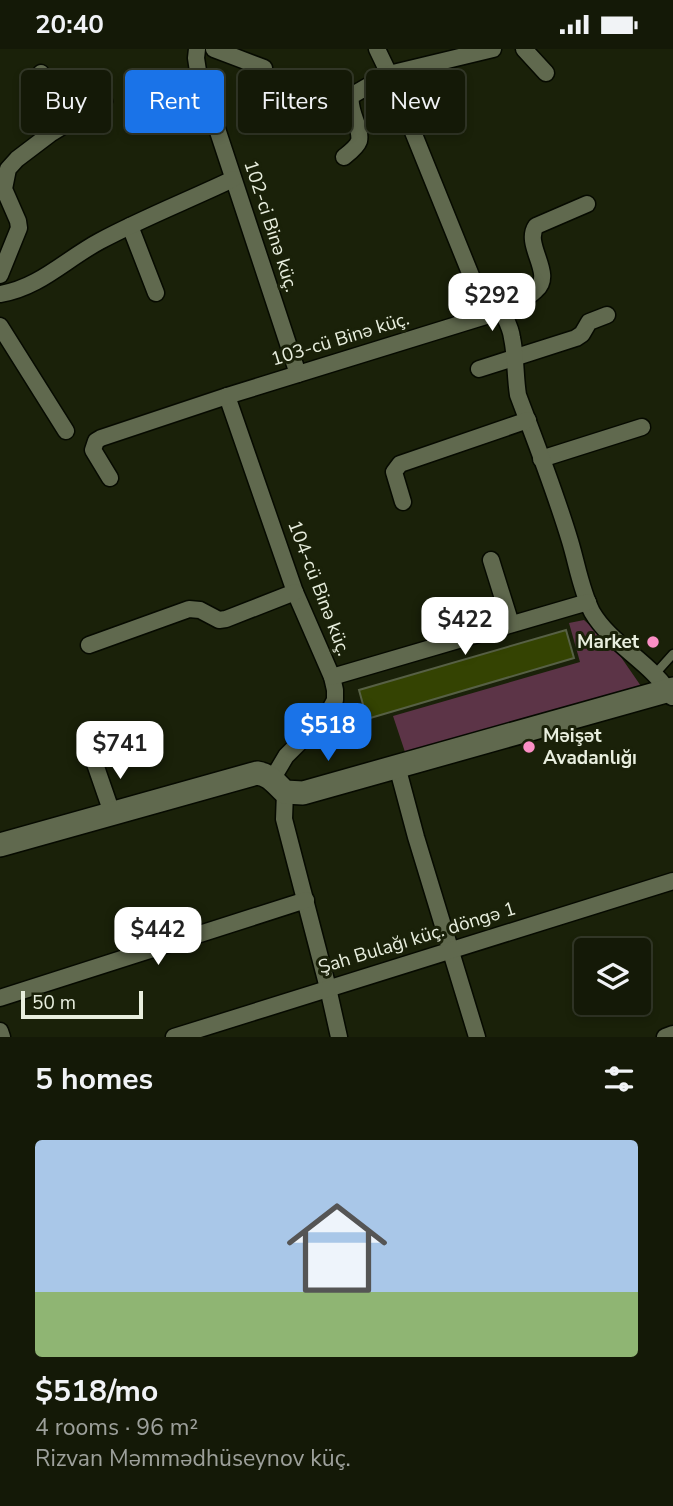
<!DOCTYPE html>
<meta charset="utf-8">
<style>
body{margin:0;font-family:"Nunito Sans",sans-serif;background:#1d2211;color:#f1f3f6;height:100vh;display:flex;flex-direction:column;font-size:26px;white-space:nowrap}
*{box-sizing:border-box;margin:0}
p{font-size:23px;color:#9da09b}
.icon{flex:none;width:38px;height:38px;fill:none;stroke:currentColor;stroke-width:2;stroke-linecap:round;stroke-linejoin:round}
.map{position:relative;height:988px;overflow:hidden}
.panel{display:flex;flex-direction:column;background:#141907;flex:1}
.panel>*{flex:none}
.banner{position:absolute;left:21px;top:21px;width:632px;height:63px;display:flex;gap:14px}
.fabs{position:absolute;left:574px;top:889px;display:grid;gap:14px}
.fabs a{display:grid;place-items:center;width:77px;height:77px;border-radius:7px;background:#141907;box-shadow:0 4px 10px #0003,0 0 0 2px #333828;font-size:35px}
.scale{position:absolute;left:21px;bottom:18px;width:122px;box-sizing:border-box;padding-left:7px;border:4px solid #e8eede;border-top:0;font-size:19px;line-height:24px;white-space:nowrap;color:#e8eede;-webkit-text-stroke:5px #1a2109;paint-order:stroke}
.price{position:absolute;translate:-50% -60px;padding:0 16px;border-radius:14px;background:#fff;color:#222;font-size:23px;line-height:46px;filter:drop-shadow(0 2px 4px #0008)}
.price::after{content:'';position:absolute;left:50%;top:42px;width:21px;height:16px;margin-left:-10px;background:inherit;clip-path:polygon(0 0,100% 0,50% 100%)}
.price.current{background:#1a73e8;color:#fff}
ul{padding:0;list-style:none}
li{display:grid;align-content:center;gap:14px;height:371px;padding:0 35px}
li span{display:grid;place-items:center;height:217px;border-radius:7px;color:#555}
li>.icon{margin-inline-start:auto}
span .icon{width:126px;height:126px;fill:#fffc;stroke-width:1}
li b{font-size:30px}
h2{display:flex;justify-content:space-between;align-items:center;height:84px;padding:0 35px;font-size:30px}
.chip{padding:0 24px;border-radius:7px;background:#141907;box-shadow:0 4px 10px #0003,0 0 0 2px #333828;font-size:24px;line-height:63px}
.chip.current{background:#1a73e8;color:#fff}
.status{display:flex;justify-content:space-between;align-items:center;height:49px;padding:0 35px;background:#141907;direction:ltr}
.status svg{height:19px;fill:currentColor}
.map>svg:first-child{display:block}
.green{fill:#5c3447}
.building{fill:#344302;stroke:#576045;stroke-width:2}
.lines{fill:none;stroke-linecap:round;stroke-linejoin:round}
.lane-casing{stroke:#060a00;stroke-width:11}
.street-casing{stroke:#060a00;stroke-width:19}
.secondary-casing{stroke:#060a00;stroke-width:26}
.lane{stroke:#60694e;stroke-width:8}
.street{stroke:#60694e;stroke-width:16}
.secondary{stroke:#60694e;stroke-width:23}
.poi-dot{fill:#fb8fc5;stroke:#1a2109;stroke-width:2.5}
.labels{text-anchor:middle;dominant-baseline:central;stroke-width:6;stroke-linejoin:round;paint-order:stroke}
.street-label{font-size:19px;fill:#e8eede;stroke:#1a2109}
.poi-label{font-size:19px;font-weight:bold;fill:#e8eede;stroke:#1a2109;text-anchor:end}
</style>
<div class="status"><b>20:40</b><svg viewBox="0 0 49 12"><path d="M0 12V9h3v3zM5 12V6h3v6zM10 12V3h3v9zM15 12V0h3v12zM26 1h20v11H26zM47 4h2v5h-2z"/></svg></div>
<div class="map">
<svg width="673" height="988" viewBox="0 0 673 988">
<rect width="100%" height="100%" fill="#1a2109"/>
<path class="green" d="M584,571L614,598L643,640L406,706L393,667L580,613L569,574Z"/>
<path class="building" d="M566,581L574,609L367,670L359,641Z"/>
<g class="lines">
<g class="lane-casing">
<path id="lane" d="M655,625L673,605"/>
</g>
<g class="street-casing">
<g id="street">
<path d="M197,0L196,9L198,22L298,325"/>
<path d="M214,0L264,19"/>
<path d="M377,0L389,25"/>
<path d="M524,0L546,24"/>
<path d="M41,24L68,74"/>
<path d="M411,78L487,266"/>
<path d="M344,108C349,104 357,98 359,92C362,79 348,62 351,47L389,25L493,0"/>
<path d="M130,177L156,244"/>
<path d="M0,226L19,179L18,172L4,140L8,120L17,110L50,85L104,52"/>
<path d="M0,245C39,239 66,210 100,192C143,169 189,151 233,130"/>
<path d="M502,262C513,256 527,250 536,241C555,225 523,196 536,177L587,155"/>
<path d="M0,277L66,382"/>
<path d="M479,320L576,289L582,285L589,273L607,266"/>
<path d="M227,347L295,543L332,628L335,641V651L327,666L286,707L273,729"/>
<path d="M541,410L642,378"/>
<path d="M110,429L93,401L96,392L101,389L227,347L502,262C506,271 511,279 512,289C516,307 515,327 518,346C536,394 555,442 570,492C577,515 581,541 592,563C611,596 652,613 672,648"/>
<path d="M403,453L394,423L400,415L528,371"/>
<path d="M491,511L511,575"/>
<path d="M89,596L189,560L200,561L219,571L226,570L295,543"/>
<path d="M332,628L588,553"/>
<path d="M94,712L112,764"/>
<path d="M397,717L416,788L477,988"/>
<path d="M285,743L284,770L328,939L339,988"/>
<path d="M0,949L306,851"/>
<path d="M0,982L2,988"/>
<path d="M174,988L673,832"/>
<path d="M665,988L673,985"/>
</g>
</g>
<g class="secondary-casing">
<path id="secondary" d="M0,796L257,724C271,726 275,734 285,743L303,744L673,640"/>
</g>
<use href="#lane" class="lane"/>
<use href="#street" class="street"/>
<use href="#secondary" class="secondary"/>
</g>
<g class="poi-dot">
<circle cx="653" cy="593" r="7"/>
<circle cx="529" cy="698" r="7"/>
</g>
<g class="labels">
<g class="street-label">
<text transform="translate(271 177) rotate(72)">102-ci Binə küç.</text>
<text transform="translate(340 290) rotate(-17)">103-cü Binə küç.</text>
<text transform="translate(319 539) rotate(69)">104-cü Binə küç.</text>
<text transform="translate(417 889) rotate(-17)">Şah Bulağı küç. döngə 1</text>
</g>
<g class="poi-label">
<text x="639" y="593">Market</text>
<text x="543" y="687" text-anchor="start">Məişət<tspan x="543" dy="22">Avadanlığı</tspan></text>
</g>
</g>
</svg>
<div class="fabs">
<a><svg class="icon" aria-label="layers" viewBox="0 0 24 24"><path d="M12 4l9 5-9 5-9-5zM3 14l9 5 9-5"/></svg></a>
</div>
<div class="scale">50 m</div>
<b class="price" style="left:492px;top:284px">$292</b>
<b class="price" style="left:465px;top:608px">$422</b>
<b class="price current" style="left:328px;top:714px">$518</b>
<b class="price" style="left:120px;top:732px">$741</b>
<b class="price" style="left:158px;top:918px">$442</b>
<div class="banner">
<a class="chip">Buy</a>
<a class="chip current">Rent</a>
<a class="chip">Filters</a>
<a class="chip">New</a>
</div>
</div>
<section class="panel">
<h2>5 homes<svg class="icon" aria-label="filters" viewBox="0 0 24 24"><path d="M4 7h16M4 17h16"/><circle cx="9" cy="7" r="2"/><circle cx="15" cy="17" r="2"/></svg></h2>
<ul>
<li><span style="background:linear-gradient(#a9c7e8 70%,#8fb573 0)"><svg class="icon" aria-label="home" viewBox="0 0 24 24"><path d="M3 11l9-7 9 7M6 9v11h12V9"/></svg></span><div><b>$518/mo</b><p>4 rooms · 96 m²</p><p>Rizvan Məmmədhüseynov küç.</p></div></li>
</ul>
</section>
